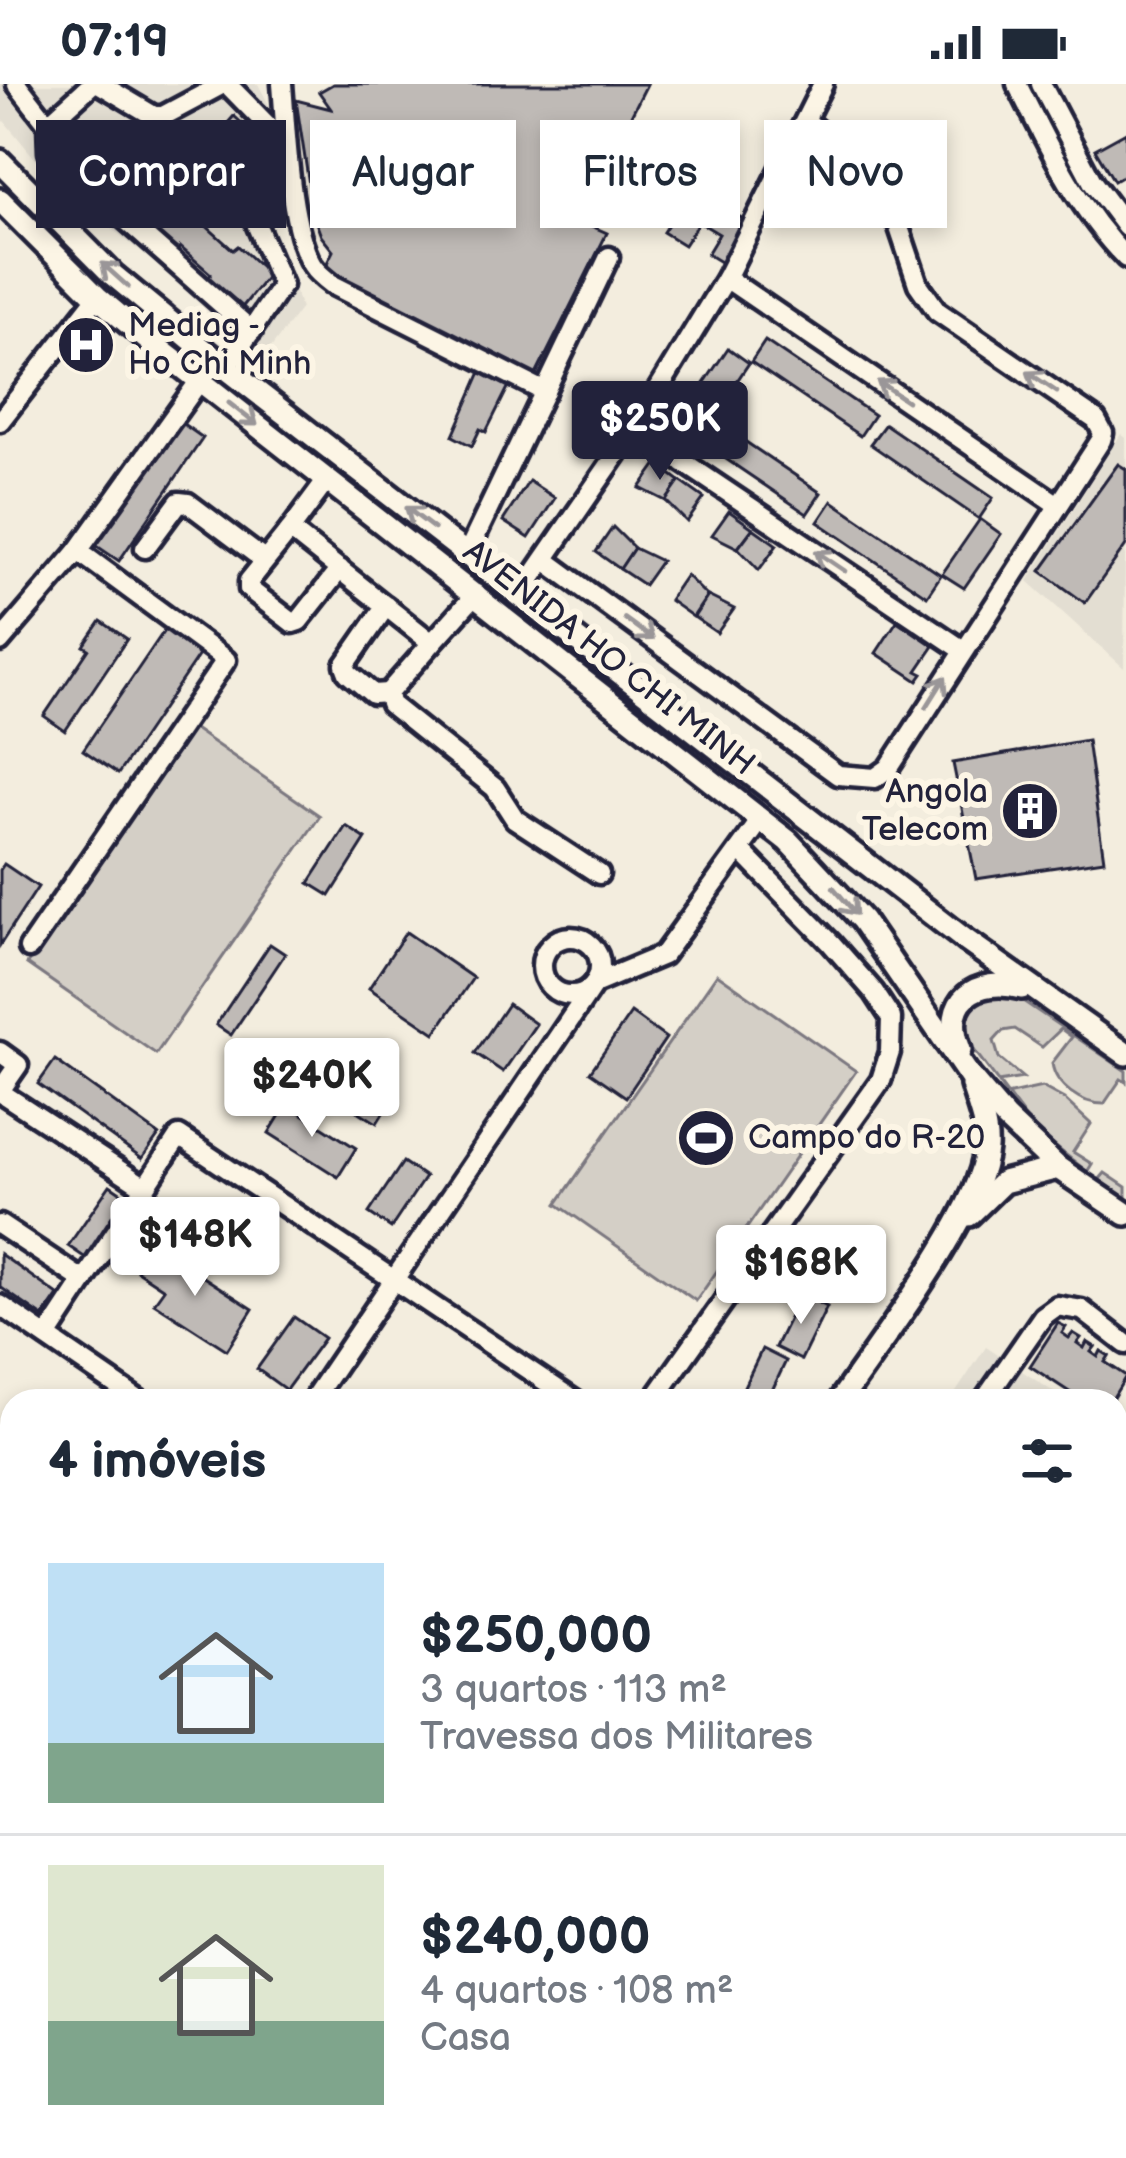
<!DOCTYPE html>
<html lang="pt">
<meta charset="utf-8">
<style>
body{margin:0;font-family:"Balsamiq Sans",sans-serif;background:#f2f2f3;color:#1f2937;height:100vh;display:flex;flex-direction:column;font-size:45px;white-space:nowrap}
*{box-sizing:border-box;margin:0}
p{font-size:39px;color:#747a83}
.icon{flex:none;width:66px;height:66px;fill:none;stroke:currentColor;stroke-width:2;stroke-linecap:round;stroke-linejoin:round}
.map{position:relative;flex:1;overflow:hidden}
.details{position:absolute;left:0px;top:1305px;width:1128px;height:771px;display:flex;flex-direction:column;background:#fff;border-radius:36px 36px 0 0;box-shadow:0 6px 18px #0003}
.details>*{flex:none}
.top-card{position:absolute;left:36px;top:36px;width:1056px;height:108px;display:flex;gap:24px}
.price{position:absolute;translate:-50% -102px;padding:0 27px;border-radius:12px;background:#fff;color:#222;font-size:39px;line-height:78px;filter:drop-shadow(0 3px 6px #0008)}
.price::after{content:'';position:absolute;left:50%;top:72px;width:36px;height:27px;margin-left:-18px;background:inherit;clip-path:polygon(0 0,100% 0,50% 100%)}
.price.current{background:#22223b;color:#fff}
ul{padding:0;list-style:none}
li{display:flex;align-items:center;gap:36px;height:300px;padding:0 48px}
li+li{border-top:3px solid #e0e1e3}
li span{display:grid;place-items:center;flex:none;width:336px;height:240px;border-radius:0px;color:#555}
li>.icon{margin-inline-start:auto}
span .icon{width:144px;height:144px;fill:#fffc;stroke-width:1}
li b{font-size:51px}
h2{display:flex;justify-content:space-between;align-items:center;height:144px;padding:0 48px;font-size:51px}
.tag{padding:0 42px;border-radius:0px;background:#fff;box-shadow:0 6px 18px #0003;font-size:42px;line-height:108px}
.tag.current{background:#22223b;color:#fff}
.status{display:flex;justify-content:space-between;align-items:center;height:84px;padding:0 60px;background:#fff;direction:ltr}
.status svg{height:33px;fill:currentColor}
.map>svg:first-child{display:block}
.built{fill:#e3ded2}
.green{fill:#d4cfc6;stroke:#7b7880;stroke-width:3}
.building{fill:#bfbab6;stroke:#22223b;stroke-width:3}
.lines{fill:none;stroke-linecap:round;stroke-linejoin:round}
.minor-casing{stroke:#22223b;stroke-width:27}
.major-casing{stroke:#22223b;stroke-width:30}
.minor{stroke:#fcf5e5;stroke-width:18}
.major{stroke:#fcf5e5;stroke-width:21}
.oneway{stroke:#9a9698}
.labels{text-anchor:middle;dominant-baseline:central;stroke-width:12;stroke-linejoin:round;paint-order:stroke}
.poi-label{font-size:33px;fill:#22223b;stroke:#fcf5e5;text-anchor:start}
.street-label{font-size:33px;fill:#22223b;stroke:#fcf5e5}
</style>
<div class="status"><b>07:19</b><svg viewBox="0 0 49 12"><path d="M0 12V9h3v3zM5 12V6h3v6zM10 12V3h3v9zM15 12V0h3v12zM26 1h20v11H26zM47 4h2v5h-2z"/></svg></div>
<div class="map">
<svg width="1126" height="2074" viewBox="0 0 1126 2074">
<rect width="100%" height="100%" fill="#f3edde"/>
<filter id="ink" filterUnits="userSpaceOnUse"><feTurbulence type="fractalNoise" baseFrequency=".00833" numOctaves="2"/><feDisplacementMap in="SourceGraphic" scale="24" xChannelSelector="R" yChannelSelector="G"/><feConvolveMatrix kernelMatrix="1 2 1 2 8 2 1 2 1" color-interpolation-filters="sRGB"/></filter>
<g filter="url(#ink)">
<g class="built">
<path d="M0,0H258L276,34L266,130L301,224L267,269L56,100L0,32Z"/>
<path d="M1121,350L1126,354L1124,584L1028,497Z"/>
<path d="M986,1263L1067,1317H950Z"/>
<path d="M1116,1349L1126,1356V1782L1116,1796Z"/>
<path d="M1116,1952L1126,1957V2074H378L384,2064H1116Z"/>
</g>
<g class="green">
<path d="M191,643L320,732L156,970L27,880Z"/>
<path d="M717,890L856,987L696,1217L557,1120Z"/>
<path d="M989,910L1014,911L1126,987V998L1121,995L1104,1020C1081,1020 1055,1002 1052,979L1072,953L1061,945L1042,963L1015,945L1003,947L994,957L999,974L1023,994L998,998L1006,1011L1042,1003L1064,1015L1091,1040L1073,1068L1092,1080L1087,1088L1099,1096L1105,1089L1126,1103V1118L1034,1046L965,954C964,933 969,919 989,910Z"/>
</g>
<g class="building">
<path d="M333,0H647L578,136L607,149L535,293L322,189L333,167L321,152L314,133L296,16L331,25L319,8Z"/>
<path d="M234,32L270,65L235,103L230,98L202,128L207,132L202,138L233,166L238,162L269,190L240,226L207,197L211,190L180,163L176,168L140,137L145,132L116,103L110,108L77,79L109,44L141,74L137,80L169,107L174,100L179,105L205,76L199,72Z"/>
<path d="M1126,48V90L1114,97L1095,65Z"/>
<path d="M692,103L751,140L725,181L707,170L719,150L699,138L684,161L663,148Z"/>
<path d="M765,257L874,331L860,352L751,278Z"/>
<path d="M728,264L749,279L712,334L691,319Z"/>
<path d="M481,288L509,302L486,348L480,345L472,362L453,352Z"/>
<path d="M176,335L203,354L119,477L91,458Z"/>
<path d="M712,335L821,409L807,430L698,356Z"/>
<path d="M885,340L993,414L979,435L870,360Z"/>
<path d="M657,380L680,397L666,417L640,404Z"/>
<path d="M1118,380L1126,385V461L1085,519L1041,487Z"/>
<path d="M529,397L555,414L529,454L503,437Z"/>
<path d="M680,397L704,414L687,438L666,417Z"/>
<path d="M832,417L941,491L927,512L818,438Z"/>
<path d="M729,427L753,444L738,464L712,451Z"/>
<path d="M980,435L1001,450L964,504L942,490Z"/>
<path d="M613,443L634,464L620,485L596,468Z"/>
<path d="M753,444L777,461L759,486L738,464Z"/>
<path d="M634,464L661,477L644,501L620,485Z"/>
<path d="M686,491L707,512L693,533L669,516Z"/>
<path d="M708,512L734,525L717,549L694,533Z"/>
<path d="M101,537L127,555L65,647L44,632L89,565L84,562Z"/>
<path d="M897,537L934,562L917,587L923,590L918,597L876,569Z"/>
<path d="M168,541L203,565L118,690L83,666Z"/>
<path d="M1087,656L1104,776L976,795L953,679Z"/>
<path d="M346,742L366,755L330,812L309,799Z"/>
<path d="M4,780L38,803L0,861V786Z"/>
<path d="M406,848L473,894L435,949L369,904Z"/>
<path d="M270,860L285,870L231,951L216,941Z"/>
<path d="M508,920L536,940L503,988L475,969Z"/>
<path d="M631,929L666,954L626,1013L590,988Z"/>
<path d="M55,976L159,1051L142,1075L38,1000Z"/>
<path d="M370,985L399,1003L377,1039L348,1021Z"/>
<path d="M287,1020L356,1064L338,1093L269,1049Z"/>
<path d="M403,1078L425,1093L391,1144L369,1129Z"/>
<path d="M110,1101L129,1114L87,1175L68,1162Z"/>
<path d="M154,1161L253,1225L227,1266L154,1219L164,1205L137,1187Z"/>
<path d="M0,1170L58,1211L43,1233L0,1203Z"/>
<path d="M801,1210L827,1223L801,1276L775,1263Z"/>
<path d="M294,1233L324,1254L286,1306L257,1285Z"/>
<path d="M1058,1239L1066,1243L1062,1249L1069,1254L1073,1249L1081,1254L1077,1259L1084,1264L1087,1258L1095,1263L1091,1268L1098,1273L1101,1267L1109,1272L1105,1278L1126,1292L1111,1317H1083L1030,1282Z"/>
<path d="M762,1265L786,1277L767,1317H737Z"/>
<path d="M0,1514L12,1523V1564L0,1556Z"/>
<path d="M1126,1529V1594L1121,1602L1116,1599V1545Z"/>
<path d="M0,1639L12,1647V1695L0,1687Z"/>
<path d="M1126,1782V1957L1116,1952V1796Z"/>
<path d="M0,1920L12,1928V1973L0,1965Z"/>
<path d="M2,2005L12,2011V2048L0,2065Z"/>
<path d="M67,2064H106L99,2074H69L63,2070Z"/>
<rect x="1037" y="2064" width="52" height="10"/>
</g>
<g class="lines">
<g class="minor-casing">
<g id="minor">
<path d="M17,0L48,40"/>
<path d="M92,0L48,40L49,68L252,247"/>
<path d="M100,0L154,32H163L223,0"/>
<path d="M282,0C286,47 289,142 312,181C317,189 325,195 333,201L545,308"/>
<path d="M1017,0C1048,62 1077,124 1126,174"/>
<path d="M1041,0L1093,99L1126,143"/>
<path d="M726,194L1058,421"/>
<path d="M226,284L282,201L257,142L273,47L227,0"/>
<path d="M0,337L97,213"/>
<path d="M634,345L963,566"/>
<path d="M290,446L327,396"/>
<path d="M145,464L179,418L188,419L264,476"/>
<path d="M467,470L609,173"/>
<path d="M545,476L838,691L875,694L889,684L1101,356L1103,349L1096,336L937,227L918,200L885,102L806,37"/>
<path d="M340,485L299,537L293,539L249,505V497L290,446L432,559L388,609L390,620L495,704L515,735L599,790"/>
<path d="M519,512L634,345L726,194L823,0"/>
<path d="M386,522L345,581L348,589L373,610L388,609"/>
<path d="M0,558L78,467L200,296"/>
<path d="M432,559L476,510"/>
<circle cx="571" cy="882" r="29"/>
<path d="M29,864L226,576L78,467"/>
<path d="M0,968L18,981L0,1007"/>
<path d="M0,1008L145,1103"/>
<path d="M0,1141L84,1197"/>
<path d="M0,1221L140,1317"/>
<path d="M47,1253L179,1052L575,1317"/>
<path d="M312,1317L594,900L663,871L760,737"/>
<path d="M653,1317L881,996L890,968L891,934L874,908L831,859L740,766"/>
<path d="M984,1317L1043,1232L1057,1222L1082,1226L1126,1260"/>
<path d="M0,1758L12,1747"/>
<path d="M1116,1845L1126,1842"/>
<path d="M0,1898L12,1906"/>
<path d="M238,2064L254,2074"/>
<path d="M296,2064L309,2074"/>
<path d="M429,2064L438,2074"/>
<path d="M12,2074L18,2064"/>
<path d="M116,2074L123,2064"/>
<path d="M207,2074L213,2064"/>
</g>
</g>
<g class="major-casing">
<g id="major">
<path d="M0,77L113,191L226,284L964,855L1126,970"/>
<path d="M0,116L97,213L148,256L788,757L862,836L970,993L1006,1035L1058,1084L1126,1130"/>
<path d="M960,966C941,916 976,892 1022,904"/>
<path d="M969,1131L1003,1098L1058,1084"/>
<path d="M840,1317C878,1261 981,1127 986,1065C988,1044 978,1021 972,1001"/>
<path d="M337,2074L344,2064"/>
</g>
</g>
<use href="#minor" class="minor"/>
<use href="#major" class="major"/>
</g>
<defs><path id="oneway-shaft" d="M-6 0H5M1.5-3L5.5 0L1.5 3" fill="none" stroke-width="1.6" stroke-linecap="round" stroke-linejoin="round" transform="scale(3)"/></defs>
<g class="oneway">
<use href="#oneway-shaft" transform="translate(115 191) rotate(-138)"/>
<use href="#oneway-shaft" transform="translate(1042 298) rotate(-146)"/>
<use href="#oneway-shaft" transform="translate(892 307) rotate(-146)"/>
<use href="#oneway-shaft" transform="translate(243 330) rotate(38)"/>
<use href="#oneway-shaft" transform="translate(420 434) rotate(-143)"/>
<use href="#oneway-shaft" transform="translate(830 477) rotate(-146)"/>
<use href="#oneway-shaft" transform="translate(639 545) rotate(36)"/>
<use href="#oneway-shaft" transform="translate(936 608) rotate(-58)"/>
<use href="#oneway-shaft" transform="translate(845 817) rotate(49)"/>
</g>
</g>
<defs>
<g id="hospital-disc" transform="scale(3)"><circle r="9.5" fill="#22223b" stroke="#fcf5e5"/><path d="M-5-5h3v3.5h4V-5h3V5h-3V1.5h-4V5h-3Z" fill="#fff"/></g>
<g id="building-disc" transform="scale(3)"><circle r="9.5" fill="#22223b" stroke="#fcf5e5"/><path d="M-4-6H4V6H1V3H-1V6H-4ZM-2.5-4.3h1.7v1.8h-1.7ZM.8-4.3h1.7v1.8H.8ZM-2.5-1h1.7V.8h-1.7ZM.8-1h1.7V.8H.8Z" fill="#fff"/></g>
<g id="stadium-disc" transform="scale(3)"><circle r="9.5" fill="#22223b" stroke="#fcf5e5"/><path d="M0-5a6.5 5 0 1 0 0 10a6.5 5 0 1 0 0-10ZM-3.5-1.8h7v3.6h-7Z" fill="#fff"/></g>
</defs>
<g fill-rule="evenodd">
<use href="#hospital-disc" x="86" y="261"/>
<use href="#building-disc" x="1030" y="727"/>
<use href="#stadium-disc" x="706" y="1054"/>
</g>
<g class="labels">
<g class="poi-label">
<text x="128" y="242">Mediag -<tspan x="128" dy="38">Ho Chi Minh</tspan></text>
<text x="988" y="708" text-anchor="end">Angola<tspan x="988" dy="38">Telecom</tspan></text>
<text x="748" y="1054">Campo do R-20</text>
</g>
<g class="street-label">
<text transform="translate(609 574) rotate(38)">AVENIDA HO CHI MINH</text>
</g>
</g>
</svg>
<b class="price current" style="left:660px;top:399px">$250K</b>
<b class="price" style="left:312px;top:1056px">$240K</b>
<b class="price" style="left:195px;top:1215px">$148K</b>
<b class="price" style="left:801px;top:1243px">$168K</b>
<div class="top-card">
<a class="tag current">Comprar</a>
<a class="tag">Alugar</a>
<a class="tag">Filtros</a>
<a class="tag">Novo</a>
</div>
<section class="details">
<h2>4 imóveis<svg class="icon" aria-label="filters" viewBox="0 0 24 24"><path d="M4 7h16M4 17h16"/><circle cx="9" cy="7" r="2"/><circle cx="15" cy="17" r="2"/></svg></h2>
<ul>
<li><span style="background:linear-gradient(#bfe0f5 75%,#7fa58c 0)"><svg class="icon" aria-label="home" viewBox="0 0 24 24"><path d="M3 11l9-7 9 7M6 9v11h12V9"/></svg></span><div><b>$250,000</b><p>3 quartos · 113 m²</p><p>Travessa dos Militares</p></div></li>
<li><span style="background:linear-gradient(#dfe7d0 65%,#7fa58c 0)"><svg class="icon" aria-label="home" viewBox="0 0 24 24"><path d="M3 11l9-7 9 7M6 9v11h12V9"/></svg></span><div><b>$240,000</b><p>4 quartos · 108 m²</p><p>Casa</p></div></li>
</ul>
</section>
</div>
